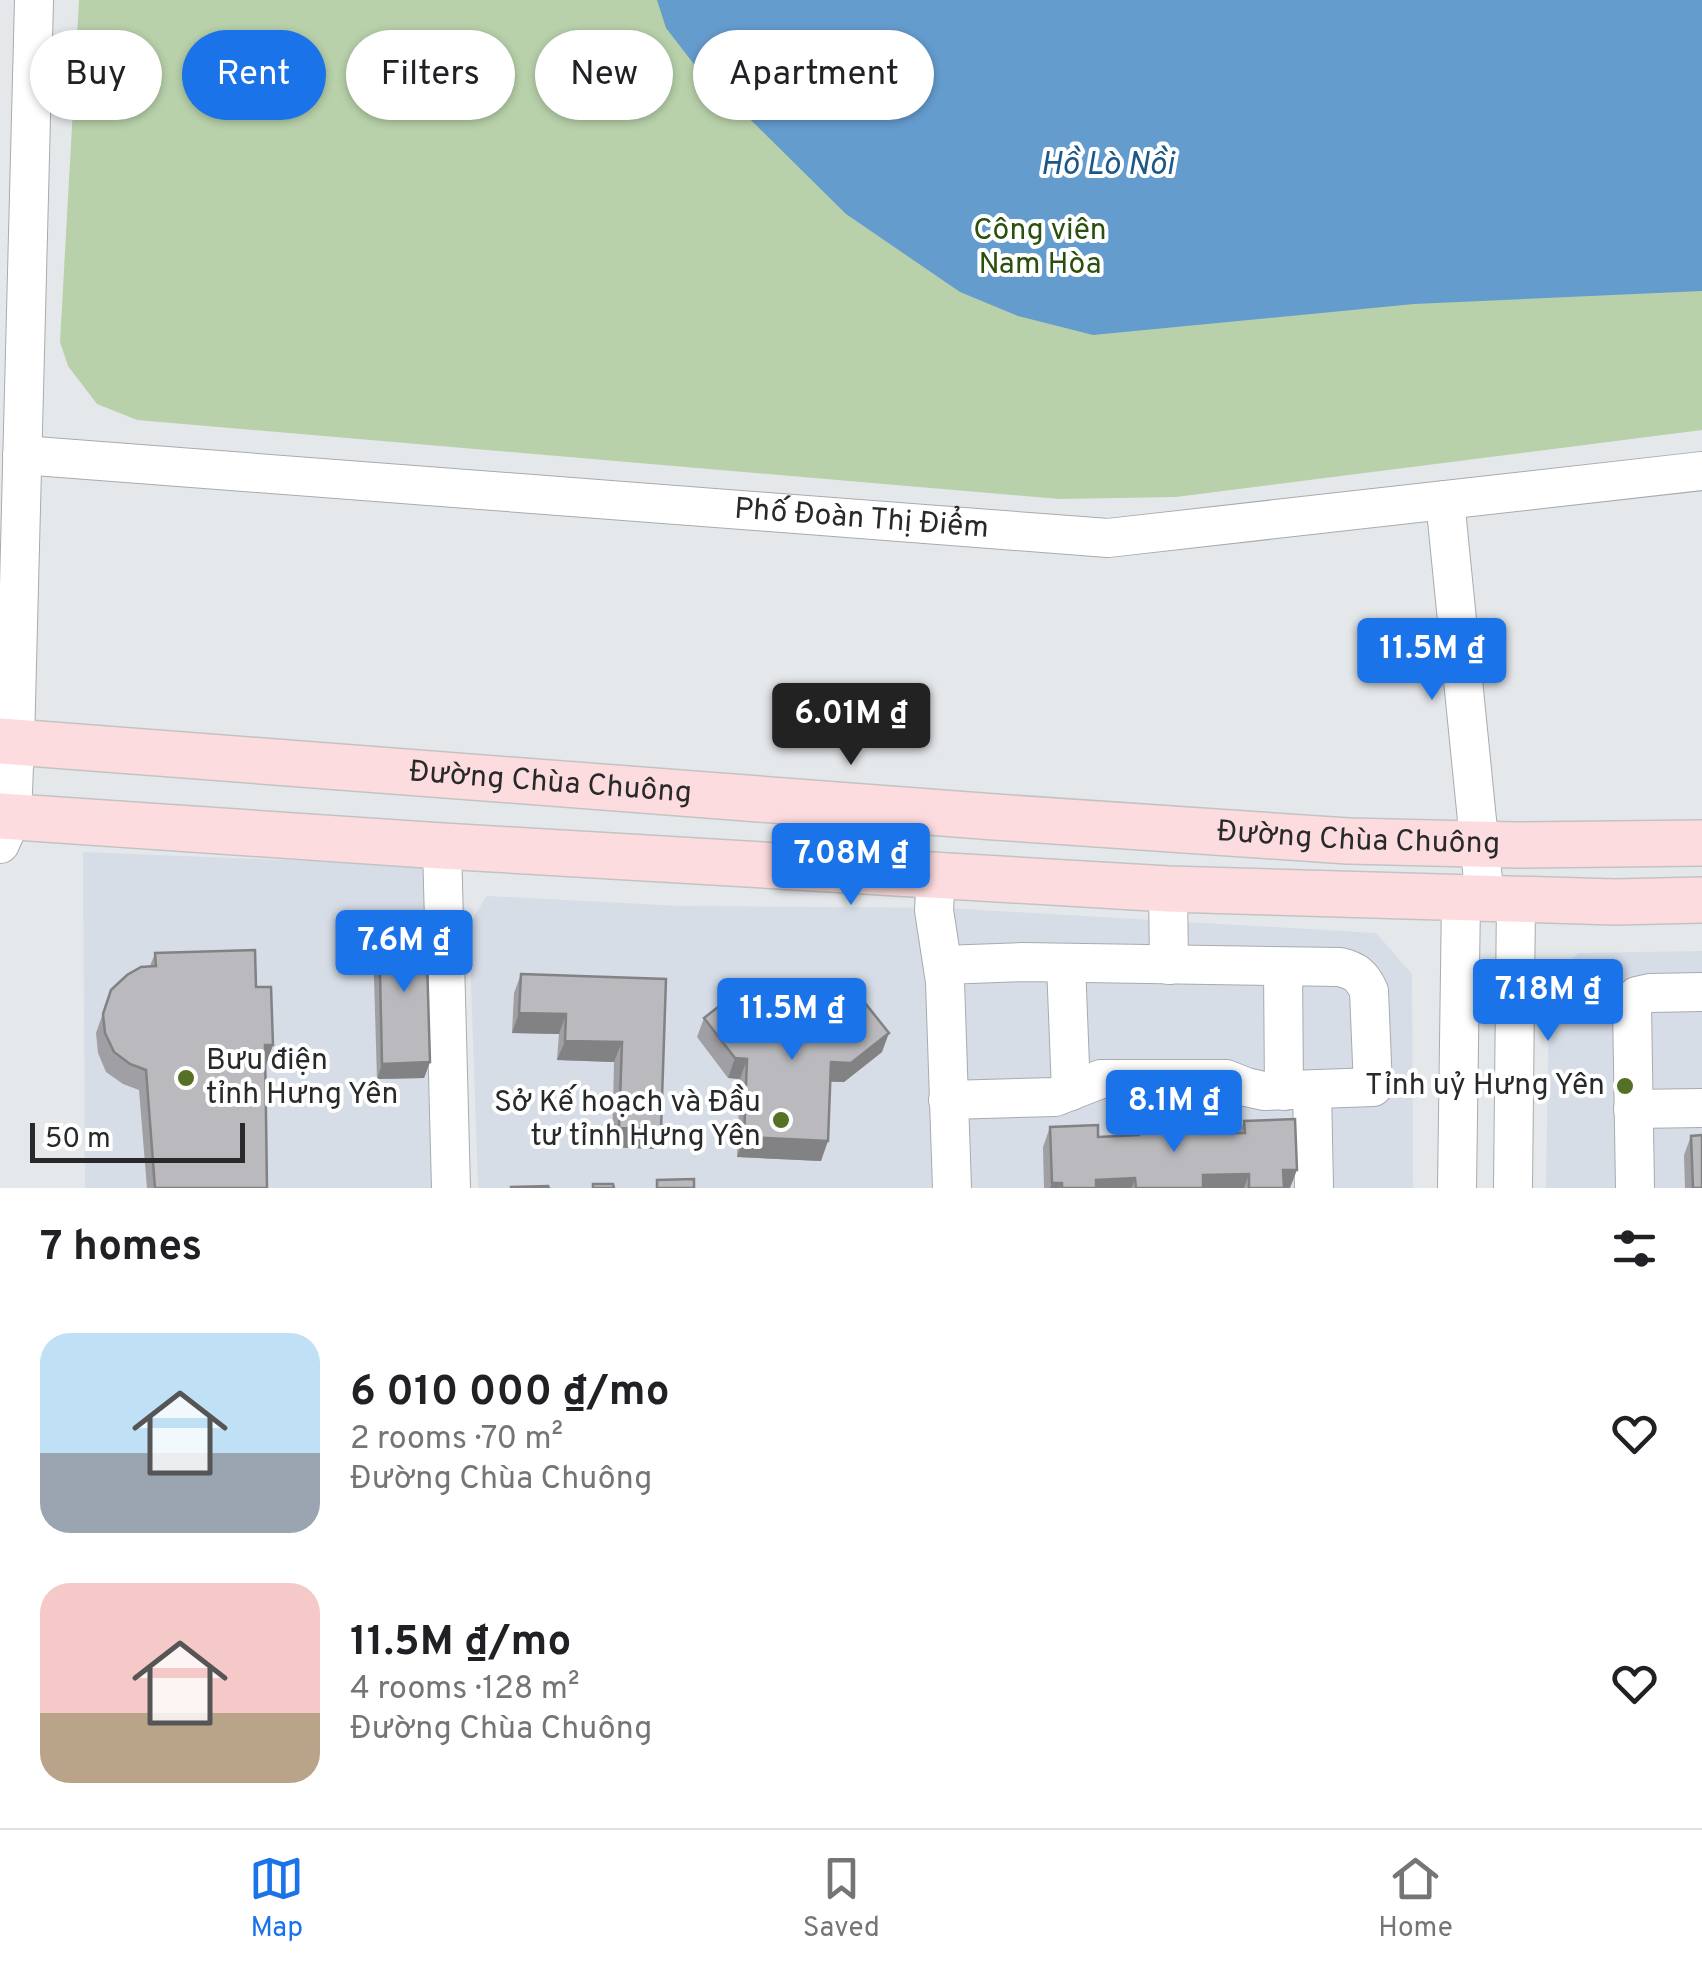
<!DOCTYPE html>
<meta charset="utf-8">
<style>
body{margin:0;font-family:Overpass,sans-serif;background:#f6f6f6;color:#202124;height:100vh;display:flex;flex-direction:column;font-size:38px;white-space:nowrap}
*{box-sizing:border-box;margin:0}
p{font-size:32px;color:#757577}
.icon{flex:none;width:55px;height:55px;fill:none;stroke:currentColor;stroke-width:2;stroke-linecap:round;stroke-linejoin:round}
.map{position:relative;height:1188px;overflow:hidden}
.sheet{display:flex;flex-direction:column;background:#fff;flex:1}
.sheet>*{flex:none}
.hud{position:absolute;left:30px;top:30px;width:1000px;height:90px;display:flex;gap:20px}
.scale{position:absolute;left:30px;bottom:25px;width:215px;box-sizing:border-box;padding-left:10px;border:5px solid #28292a;border-top:0;font-size:28px;line-height:35px;white-space:nowrap;color:#28292a;-webkit-text-stroke:8px #fff;paint-order:stroke}
.price{position:absolute;translate:-50% -85px;padding:0 22px;border-radius:10px;background:#1a73e8;color:#fff;font-size:32px;line-height:65px;filter:drop-shadow(0 2px 5px #0008)}
.price::after{content:'';position:absolute;left:50%;top:60px;width:30px;height:22px;margin-left:-15px;background:inherit;clip-path:polygon(0 0,100% 0,50% 100%)}
.price.current{background:#222;color:#fff}
ul{padding:0;list-style:none}
li{display:flex;align-items:center;gap:30px;height:250px;padding:0 40px}
li span{display:grid;place-items:center;flex:none;width:280px;height:200px;border-radius:30px;color:#555}
li>.icon{margin-inline-start:auto}
span .icon{width:120px;height:120px;fill:#fffc;stroke-width:1}
li b{font-size:42px}
h2{display:flex;justify-content:space-between;align-items:center;height:120px;padding:0 40px;font-size:42px}
.chip{padding:0 35px;border-radius:45px;background:#fff;box-shadow:0 2px 8px #0004;font-size:35px;line-height:90px}
.chip.current{background:#1a73e8;color:#fff}
.menu{display:flex;justify-content:space-around;align-items:center;height:140px;border-top:2px solid #e0e0e0;background:#fff;font-size:28px;color:#757577}
.menu a{display:grid;justify-items:center;gap:5px}
.menu .current{color:#1a73e8}
.map>svg:first-child{display:block}
.built{fill:#d6dde7}
.green{fill:#b8d1aa}
.water{fill:#659cce}
.lines{fill:none;stroke-linecap:round;stroke-linejoin:round}
.minor-casing{stroke:#a8abae;stroke-width:40}
.major-casing{stroke:#c3c3c3;stroke-width:48}
.minor{stroke:#fff;stroke-width:38}
.major{stroke:#fddcdf;stroke-width:45}
.wall{fill:#a09fa3}
.shaded-wall{fill:#828284}
.building{fill:#bab9bd;stroke:#828284;stroke-width:2.5}
.poi-dot{fill:#547126;stroke:#fff;stroke-width:4}
.labels{text-anchor:middle;dominant-baseline:central;stroke-width:8;stroke-linejoin:round;paint-order:stroke}
.park-label{font-size:30px;fill:#2b4f0f;stroke:#fff}
.street-label{font-size:30px;fill:#28292a;stroke:#fff}
.poi-label{font-size:30px;fill:#28292a;stroke:#fff;text-anchor:end}
.water-label{font-size:32px;font-style:italic;fill:#1b5787;stroke:#fff}
</style>
<div class="map">
<svg width="1702" height="1188" viewBox="0 0 1702 1188">
<rect width="100%" height="100%" fill="#e5e8eb"/>
<g class="built">
<path d="M83,852L435,866L434,1188H85Z"/>
<path d="M487,896L682,906L947,908L1376,933L1412,974L1413,1188H478L469,924Z"/>
<path d="M1702,951V1188H1546L1549,984L1578,953Z"/>
</g>
<path class="green" d="M79,0H1702V430L1176,497L1059,499L137,420L97,404L68,366L60,342Z"/>
<path class="water" d="M657,0H1702V291L1414,304L1093,335L1018,316L960,292L846,214L693,63L666,28Z"/>
<g class="lines">
<g class="minor-casing">
<g id="minor">
<path id="s1" d="M22,455L1108,538L1702,471"/>
<path d="M1445,500L1485,900"/>
<path d="M0,844L12,816L15,742L34,0"/>
<path d="M442,846L451,1188"/>
<path d="M936,876L934,910L945,982L952,1188"/>
<path d="M1168,889L1169,965"/>
<path d="M1066,964L1071,1091"/>
<path d="M943,965L1022,962L1340,967C1356,971 1362,976 1369,991L1373,1087L1264,1091L1246,1087L1226,1079H1101L1055,1097L948,1100"/>
<path d="M1283,967L1284,1091"/>
<path d="M1312,1091L1314,1188"/>
<path d="M1633,1109L1702,1108"/>
<path d="M1457,1188L1461,899"/>
<path d="M1513,1188L1516,900"/>
<path d="M1635,1188L1632,1005L1637,996L1650,993L1702,992"/>
</g>
</g>
<g class="major-casing">
<g id="major">
<path id="s2" d="M0,741L995,817L1348,841L1516,845L1702,843"/>
<path d="M0,816L442,846L1168,889L1615,902L1702,900"/>
</g>
</g>
<use href="#minor" class="minor"/>
<use href="#major" class="major"/>
</g>
<g class="wall">
<path d="M379,928L430,1062L424,1078L377,1079L373,943Z"/>
<path d="M155,953L256,987L273,1045L265,1065L267,1188H147L139,1090L123,1084L106,1072L98,1053L96,1033L111,990L150,966Z"/>
<path d="M521,974L666,979L661,1129L654,1149L612,1147L614,1062L557,1060L559,1034L512,1033L514,993Z"/>
<path d="M759,1014L882,1052L844,1082H830L821,1161L737,1157L740,1079L728,1078L697,1037L704,1018Z"/>
<path d="M1244,1121L1290,1188H1044L1043,1147L1050,1127L1098,1137L1136,1135L1139,1128L1202,1134L1239,1133Z"/>
<path d="M1691,1136L1702,1188H1685L1684,1155Z"/>
</g>
<g class="shaded-wall">
<path d="M519,1013L566,1014L559,1034L512,1033Z"/>
<path d="M889,1033L882,1052L844,1082L824,1081L831,1062Z"/>
<path d="M565,1041L622,1042L614,1062L557,1060Z"/>
<path d="M265,1045H273L266,1065H258Z"/>
<path d="M735,1058L747,1059L740,1079L728,1078Z"/>
<path d="M430,1062L424,1078L377,1079L382,1064Z"/>
<path d="M619,1128L661,1129L654,1149L612,1147Z"/>
<path d="M744,1137L828,1141L821,1161L737,1157Z"/>
<path d="M1283,1170H1297L1290,1188H1277Z"/>
<path d="M1249,1174L1244,1188H1198L1203,1175Z"/>
<path d="M1135,1178L1132,1188H1093L1096,1180Z"/>
<path d="M1052,1183H1062L1060,1188H1050Z"/>
</g>
<g class="building">
<path d="M426,926L430,1062L382,1064L379,928Z"/>
<path d="M255,950L256,987H271L273,1045H265L267,1188H155L146,1070L130,1064L114,1052L105,1033L103,1014L111,990L127,975L141,967L156,966L155,953Z"/>
<path d="M521,974L666,979L661,1129L619,1128L622,1042L565,1041L566,1014L519,1013Z"/>
<path d="M741,989L759,1014L838,1016L861,998L889,1033L851,1063L831,1062L828,1141L744,1137L747,1059L735,1058L704,1018Z"/>
<path d="M1295,1119L1297,1170H1283L1284,1188H1249V1174L1203,1175V1188H1136L1135,1178L1096,1180V1188H1062V1183H1052L1050,1127L1098,1125V1137L1139,1135V1128L1202,1126V1134L1245,1133L1244,1121Z"/>
<path d="M1702,1135V1188H1693L1691,1136Z"/>
<path d="M694,1179V1188H657V1180Z"/>
<path d="M593,1184H613L614,1188H593Z"/>
<path d="M548,1186L549,1188H511V1187Z"/>
</g>
<g class="poi-dot">
<circle cx="186" cy="1078" r="10"/>
<circle cx="1625" cy="1086" r="10"/>
<circle cx="781" cy="1120" r="10"/>
</g>
<g class="labels">
<g class="park-label">
<text x="1040" y="231">Công viên<tspan x="1040" dy="34">Nam Hòa</tspan></text>
</g>
<g class="street-label">
<text stroke="none"><textPath href="#s1" startOffset="842">Phố Đoàn Thị Điểm</textPath></text>
<text stroke="none"><textPath href="#s2" startOffset="552">Đường Chùa Chuông</textPath></text>
<text stroke="none"><textPath href="#s2" startOffset="1362">Đường Chùa Chuông</textPath></text>
</g>
<g class="poi-label">
<text x="206" y="1061" text-anchor="start">Bưu điện<tspan x="206" dy="34">tỉnh Hưng Yên</tspan></text>
<text x="1605" y="1086">Tỉnh uỷ Hưng Yên</text>
<text x="761" y="1103">Sở Kế hoạch và Đầu<tspan x="761" dy="34">tư tỉnh Hưng Yên</tspan></text>
</g>
<g class="water-label">
<text x="1107" y="166">Hồ Lò Nồi</text>
</g>
</g>
</svg>
<div class="scale">50 m</div>
<b class="price" style="left:1432px;top:703px">11.5M ₫</b>
<b class="price current" style="left:851px;top:768px">6.01M ₫</b>
<b class="price" style="left:851px;top:908px">7.08M ₫</b>
<b class="price" style="left:404px;top:995px">7.6M ₫</b>
<b class="price" style="left:1548px;top:1044px">7.18M ₫</b>
<b class="price" style="left:792px;top:1063px">11.5M ₫</b>
<b class="price" style="left:1174px;top:1155px">8.1M ₫</b>
<div class="hud">
<a class="chip">Buy</a>
<a class="chip current">Rent</a>
<a class="chip">Filters</a>
<a class="chip">New</a>
<a class="chip">Apartment</a>
</div>
</div>
<section class="sheet">
<h2>7 homes<svg class="icon" aria-label="filters" viewBox="0 0 24 24"><path d="M4 7h16M4 17h16"/><circle cx="9" cy="7" r="2"/><circle cx="15" cy="17" r="2"/></svg></h2>
<ul>
<li><span style="background:linear-gradient(#bfe0f5 60%,#9aa5b1 0)"><svg class="icon" aria-label="home" viewBox="0 0 24 24"><path d="M3 11l9-7 9 7M6 9v11h12V9"/></svg></span><div><b>6 010 000 ₫/mo</b><p>2 rooms · 70 m²</p><p>Đường Chùa Chuông</p></div><svg class="icon" aria-label="heart" viewBox="0 0 24 24"><path d="M12 20l-8-8c-3-5 5-10 8-4 3-6 11-1 8 4z"/></svg></li>
<li><span style="background:linear-gradient(#f6c9c9 65%,#b9a48a 0)"><svg class="icon" aria-label="home" viewBox="0 0 24 24"><path d="M3 11l9-7 9 7M6 9v11h12V9"/></svg></span><div><b>11.5M ₫/mo</b><p>4 rooms · 128 m²</p><p>Đường Chùa Chuông</p></div><svg class="icon" aria-label="heart" viewBox="0 0 24 24"><path d="M12 20l-8-8c-3-5 5-10 8-4 3-6 11-1 8 4z"/></svg></li>
</ul>
</section>
<nav class="menu">
<a class="current"><svg class="icon" aria-label="map" viewBox="0 0 24 24"><path d="M3 6l6-2 6 2 6-2v14l-6 2-6-2-6 2zM9 4v14M15 6v14"/></svg>Map</a>
<a><svg class="icon" aria-label="saved" viewBox="0 0 24 24"><path d="M7 4h10v16l-5-4-5 4z"/></svg>Saved</a>
<a><svg class="icon" aria-label="home" viewBox="0 0 24 24"><path d="M3 11l9-7 9 7M6 9v11h12V9"/></svg>Home</a>
</nav>
